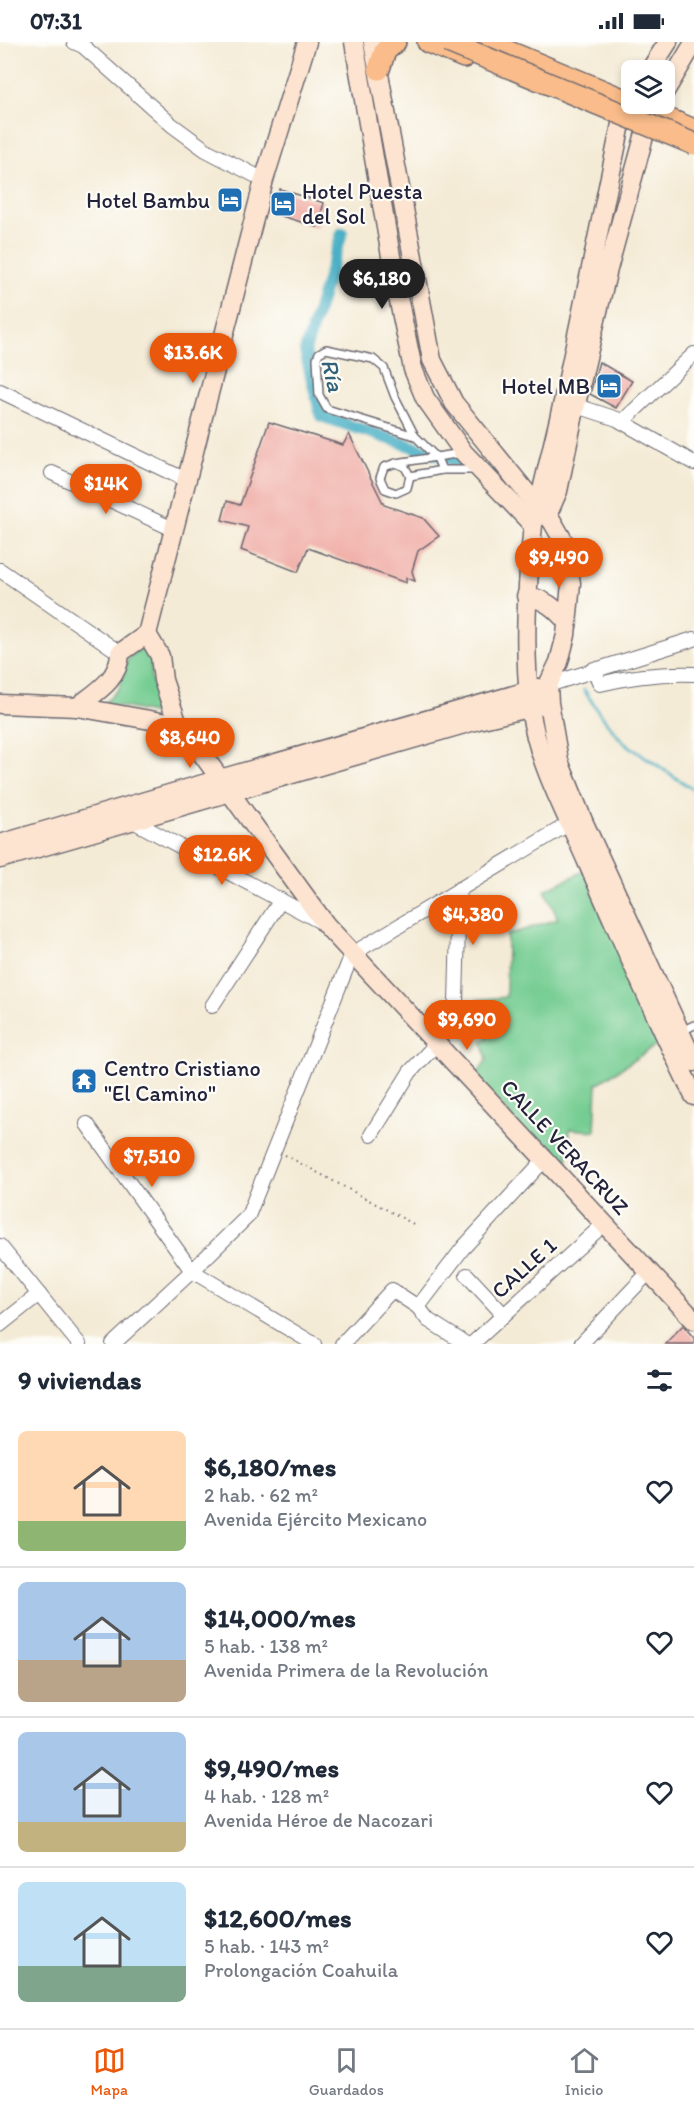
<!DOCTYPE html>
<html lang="es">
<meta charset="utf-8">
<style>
body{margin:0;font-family:Itim,sans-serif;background:#f2f2f3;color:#1f2937;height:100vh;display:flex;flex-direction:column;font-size:22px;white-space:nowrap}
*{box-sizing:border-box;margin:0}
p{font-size:20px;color:#747a83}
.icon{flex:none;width:33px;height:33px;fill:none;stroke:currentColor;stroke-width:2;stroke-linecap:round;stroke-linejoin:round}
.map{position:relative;height:1302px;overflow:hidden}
.sheet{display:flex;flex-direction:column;background:#fff;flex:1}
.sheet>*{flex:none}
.tools{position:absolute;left:621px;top:18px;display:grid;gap:12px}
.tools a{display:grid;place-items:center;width:54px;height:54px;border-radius:9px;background:#fff;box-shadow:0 3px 9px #0003;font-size:30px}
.price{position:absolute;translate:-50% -51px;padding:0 14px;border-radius:21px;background:#ea580c;color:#fff;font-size:20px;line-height:39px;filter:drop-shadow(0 2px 3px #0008)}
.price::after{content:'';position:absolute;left:50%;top:36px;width:18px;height:14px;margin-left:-9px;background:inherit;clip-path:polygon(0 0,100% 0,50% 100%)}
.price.selected{background:#222;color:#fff}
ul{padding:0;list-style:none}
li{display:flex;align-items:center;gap:18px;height:150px;padding:0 18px}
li+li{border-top:2px solid #e0e1e3}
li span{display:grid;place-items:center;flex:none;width:168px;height:120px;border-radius:9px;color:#555}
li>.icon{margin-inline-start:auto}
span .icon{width:72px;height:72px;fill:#fffc;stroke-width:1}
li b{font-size:26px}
h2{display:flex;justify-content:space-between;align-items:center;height:72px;padding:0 18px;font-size:26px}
.status{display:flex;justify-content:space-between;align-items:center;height:42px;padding:0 30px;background:#fff;direction:ltr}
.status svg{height:16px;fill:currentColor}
.tabs{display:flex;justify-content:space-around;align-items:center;height:84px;border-top:2px solid #e0e1e3;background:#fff;font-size:16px;color:#747a83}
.tabs a{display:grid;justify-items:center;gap:3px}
.tabs .selected{color:#ea580c}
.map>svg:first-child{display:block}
.green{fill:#76cd93;stroke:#4c7867;stroke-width:1.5}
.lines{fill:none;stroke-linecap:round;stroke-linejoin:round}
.stream{stroke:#45aec4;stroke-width:3}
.canal{stroke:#45aec4;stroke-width:12}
.building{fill:#f0aca5}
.lane-casing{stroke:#6c6871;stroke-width:10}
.street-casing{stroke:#6c6871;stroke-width:16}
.secondary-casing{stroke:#6c6871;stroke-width:21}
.primary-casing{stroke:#6c6871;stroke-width:24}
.path{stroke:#6c6871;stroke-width:2;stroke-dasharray:1.5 4.5;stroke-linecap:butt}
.lane{stroke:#fff;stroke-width:7}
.street{stroke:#fff;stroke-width:14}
.secondary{stroke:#fde4d0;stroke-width:18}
.primary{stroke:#f9bc8a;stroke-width:21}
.primary-bridge-casing{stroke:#6c6871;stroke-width:24;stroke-linecap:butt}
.primary-bridge{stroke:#f9bc8a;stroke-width:21}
.labels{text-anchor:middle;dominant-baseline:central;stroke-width:4.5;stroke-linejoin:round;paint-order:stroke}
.poi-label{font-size:22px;fill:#22223b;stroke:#fdfcf7;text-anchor:start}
.street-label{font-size:22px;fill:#22223b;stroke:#fdfcf7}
.water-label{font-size:24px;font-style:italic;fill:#326179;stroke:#fdfcf7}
</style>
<div class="status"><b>07:31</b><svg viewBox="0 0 49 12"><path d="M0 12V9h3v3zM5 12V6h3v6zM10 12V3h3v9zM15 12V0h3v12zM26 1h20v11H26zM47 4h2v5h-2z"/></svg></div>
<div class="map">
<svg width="694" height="1302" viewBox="0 0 694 1302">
<rect width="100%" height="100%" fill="#fdfcf7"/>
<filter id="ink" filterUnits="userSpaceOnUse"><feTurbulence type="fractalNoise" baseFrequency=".0167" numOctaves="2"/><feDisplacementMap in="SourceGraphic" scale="12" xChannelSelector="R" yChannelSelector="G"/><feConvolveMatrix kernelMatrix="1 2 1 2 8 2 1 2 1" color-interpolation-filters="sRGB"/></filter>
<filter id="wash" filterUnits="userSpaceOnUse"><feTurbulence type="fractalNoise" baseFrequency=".008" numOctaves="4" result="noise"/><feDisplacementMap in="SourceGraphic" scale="24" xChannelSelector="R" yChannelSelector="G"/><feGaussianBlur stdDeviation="1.35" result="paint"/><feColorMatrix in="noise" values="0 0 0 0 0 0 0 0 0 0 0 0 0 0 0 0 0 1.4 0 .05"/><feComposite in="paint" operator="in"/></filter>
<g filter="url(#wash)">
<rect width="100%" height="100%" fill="#f4ebd6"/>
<g class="green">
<path d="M143,603L152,618L151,637L165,674L105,661L119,646L127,618Z"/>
<path d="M590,826L666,997L597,1042L595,1089L570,1087L566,1135L475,1035L487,1017L482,999L488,995L477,958L506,955L507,893L558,877L545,848Z"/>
</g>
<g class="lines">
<path class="stream" d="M584,648L600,672L623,700L694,748"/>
<path class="canal" d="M342,191L305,309L321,374L501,434"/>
</g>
<g id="blocks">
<g class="building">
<path d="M280,147L324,161L317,185L272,171Z"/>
<path d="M599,320L632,339L616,366L590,352Z"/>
<path d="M269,380L343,403L349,392L384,463L423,476L439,494L418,509L412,529L415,539L406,536V541L308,506L298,530L241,508L248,485L222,478L227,459L240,463Z"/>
<path d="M683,1283L694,1296V1302H665Z"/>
</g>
</g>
</g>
<g filter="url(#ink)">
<use href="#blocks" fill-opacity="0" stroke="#6c6871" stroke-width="1.5"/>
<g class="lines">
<g class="lane-casing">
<g id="lane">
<path d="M415,394L327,367L319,353L317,316L319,311L326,307L373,317L384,326L395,355L415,394L437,416L442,428"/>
<path d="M396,421L405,425L410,434L407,446L396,451L385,447L380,436L384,425L396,421L463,411"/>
<path d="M410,434L442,428H476"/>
<path d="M680,990L694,983"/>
</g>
</g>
<g class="street-casing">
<g id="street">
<path d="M74,0L83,4L172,83L206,108L264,138"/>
<path d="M0,349L186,438"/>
<path d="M568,361L617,377L694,421"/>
<path d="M622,380L694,312"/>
<path d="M52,431L173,487"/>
<path d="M0,528L120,611"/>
<path d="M594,627L600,642C632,634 661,631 694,632"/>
<path d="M548,643L694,597"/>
<path d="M131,778L323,881"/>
<path d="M456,960L459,847"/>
<path d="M212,964L281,858"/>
<path d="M87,1082L192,1229L314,1302"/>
<path d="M371,1093L410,1030L436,1002"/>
<path d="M0,1204L79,1302"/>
<path d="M467,1233L504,1273"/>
<path d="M418,1265L428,1278L466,1302"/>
<path d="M0,1283L39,1252"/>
<path d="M113,1302L192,1229L248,1174L352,912L570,781H577"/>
<path d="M342,1302L392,1248L418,1265L463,1206L544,1118"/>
<path d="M472,1302L604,1182"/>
<path d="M581,1302L649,1230"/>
</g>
</g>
<g class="secondary-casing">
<g id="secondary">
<path d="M307,0L264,138L147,592L160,614L163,638L178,683L197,705L326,883L694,1278"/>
<path d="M354,0L398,255L413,327L425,356L464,411L529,479"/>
<path d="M373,0L432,318L454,361L544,472"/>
<path d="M650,28L668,0"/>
<path d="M664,51L694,1"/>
<path d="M629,61L621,82L563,360L538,465L529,479L533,483C527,544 523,603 530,664C536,718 567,773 588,822C623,900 656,978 694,1054"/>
<path d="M659,62L645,91L608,227L576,362L558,449L547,474L552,479L564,500L571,541L566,593L559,620L548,643L549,661L559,719L584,781L694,1020"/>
<path d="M526,554C545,557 555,566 568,581"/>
<path d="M0,662L77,665L178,683"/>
<path d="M77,665C96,650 119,638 120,611L147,592"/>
<path d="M0,802L220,737L538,646"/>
<path d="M0,817L478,678L541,663"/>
</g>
</g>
<g class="primary-casing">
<g id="primary">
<path d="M428,0L464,15"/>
<path d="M485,0L632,61"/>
<path d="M379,27L385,9L395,0"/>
<path d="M632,62L694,88"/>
</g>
</g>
<path class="path" d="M285,1113L417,1184"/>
<use href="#lane" class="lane"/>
<use href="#street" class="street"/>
<use href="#secondary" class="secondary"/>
<use href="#primary" class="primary"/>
<g class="primary-bridge-casing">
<path id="primary-bridge" d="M448,0L694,102"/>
</g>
<use href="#primary-bridge" class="primary-bridge"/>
</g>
</g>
<defs>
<g id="hotel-square" transform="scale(1.35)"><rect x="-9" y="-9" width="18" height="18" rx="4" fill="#1f6fb2" stroke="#fdfcf7"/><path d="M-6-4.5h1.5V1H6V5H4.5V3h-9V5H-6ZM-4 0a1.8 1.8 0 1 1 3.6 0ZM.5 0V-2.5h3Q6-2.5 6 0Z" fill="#fff"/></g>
<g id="temple-square" transform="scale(1.35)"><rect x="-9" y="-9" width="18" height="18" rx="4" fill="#1f6fb2" stroke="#fdfcf7"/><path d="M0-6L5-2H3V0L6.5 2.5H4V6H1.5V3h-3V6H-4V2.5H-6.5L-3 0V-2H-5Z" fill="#fff"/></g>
</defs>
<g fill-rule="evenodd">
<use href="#hotel-square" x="230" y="158"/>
<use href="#hotel-square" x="283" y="162"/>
<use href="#hotel-square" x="609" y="344"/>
<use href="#temple-square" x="84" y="1039"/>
</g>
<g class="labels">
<g class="poi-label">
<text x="302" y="149">Hotel Puesta<tspan x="302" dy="25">del Sol</tspan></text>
<text x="210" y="158" text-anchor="end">Hotel Bambu</text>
<text x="590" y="344" text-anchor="end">Hotel MB</text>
<text x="104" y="1026">Centro Cristiano<tspan x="104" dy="25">"El Camino"</tspan></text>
</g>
<g class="street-label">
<text transform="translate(565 1105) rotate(47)">CALLE VERACRUZ</text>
<text transform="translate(524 1226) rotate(-42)">CALLE 1</text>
</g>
<g class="water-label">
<text transform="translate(333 333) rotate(76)">Ría</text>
</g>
</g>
</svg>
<div class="tools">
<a><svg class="icon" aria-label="layers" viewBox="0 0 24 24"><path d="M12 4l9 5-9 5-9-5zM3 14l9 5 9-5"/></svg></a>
</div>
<b class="price selected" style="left:382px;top:268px">$6,180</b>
<b class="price" style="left:193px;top:342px">$13.6K</b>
<b class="price" style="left:106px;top:473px">$14K</b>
<b class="price" style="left:559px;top:547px">$9,490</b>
<b class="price" style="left:190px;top:727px">$8,640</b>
<b class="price" style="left:222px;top:844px">$12.6K</b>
<b class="price" style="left:473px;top:904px">$4,380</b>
<b class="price" style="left:467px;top:1009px">$9,690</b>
<b class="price" style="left:152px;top:1146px">$7,510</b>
</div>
<section class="sheet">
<h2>9 viviendas<svg class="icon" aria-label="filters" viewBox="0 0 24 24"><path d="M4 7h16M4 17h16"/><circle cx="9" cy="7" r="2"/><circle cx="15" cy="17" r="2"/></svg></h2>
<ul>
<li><span style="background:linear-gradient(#ffd9b3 75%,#8fb573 0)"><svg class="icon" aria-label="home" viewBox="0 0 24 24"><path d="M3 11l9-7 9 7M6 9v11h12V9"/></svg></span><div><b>$6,180/mes</b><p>2 hab. · 62 m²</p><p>Avenida Ejército Mexicano</p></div><svg class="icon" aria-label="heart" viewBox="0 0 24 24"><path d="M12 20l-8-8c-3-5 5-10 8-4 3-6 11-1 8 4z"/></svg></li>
<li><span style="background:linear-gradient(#a9c7e8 65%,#b9a48a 0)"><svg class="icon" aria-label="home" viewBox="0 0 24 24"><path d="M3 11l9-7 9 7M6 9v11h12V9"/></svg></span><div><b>$14,000/mes</b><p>5 hab. · 138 m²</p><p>Avenida Primera de la Revolución</p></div><svg class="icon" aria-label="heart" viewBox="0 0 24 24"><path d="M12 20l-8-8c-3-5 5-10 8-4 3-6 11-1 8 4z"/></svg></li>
<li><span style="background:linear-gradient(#a9c7e8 75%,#c2b280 0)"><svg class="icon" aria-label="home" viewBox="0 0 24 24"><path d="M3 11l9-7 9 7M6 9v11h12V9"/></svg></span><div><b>$9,490/mes</b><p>4 hab. · 128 m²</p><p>Avenida Héroe de Nacozari</p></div><svg class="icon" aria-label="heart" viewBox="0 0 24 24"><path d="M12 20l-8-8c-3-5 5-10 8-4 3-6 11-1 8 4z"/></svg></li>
<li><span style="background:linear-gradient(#bfe0f5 70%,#7fa58c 0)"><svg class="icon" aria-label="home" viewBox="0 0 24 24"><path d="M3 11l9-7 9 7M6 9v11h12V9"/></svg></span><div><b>$12,600/mes</b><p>5 hab. · 143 m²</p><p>Prolongación Coahuila</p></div><svg class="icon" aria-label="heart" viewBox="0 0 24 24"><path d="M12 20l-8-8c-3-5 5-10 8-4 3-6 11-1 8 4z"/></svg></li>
</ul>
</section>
<nav class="tabs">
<a class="selected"><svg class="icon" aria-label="map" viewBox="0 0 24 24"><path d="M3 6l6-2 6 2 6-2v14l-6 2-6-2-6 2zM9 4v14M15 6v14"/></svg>Mapa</a>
<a><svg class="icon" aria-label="saved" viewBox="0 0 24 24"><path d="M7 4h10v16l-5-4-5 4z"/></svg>Guardados</a>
<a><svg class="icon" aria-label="home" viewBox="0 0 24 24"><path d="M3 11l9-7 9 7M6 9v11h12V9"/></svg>Inicio</a>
</nav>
